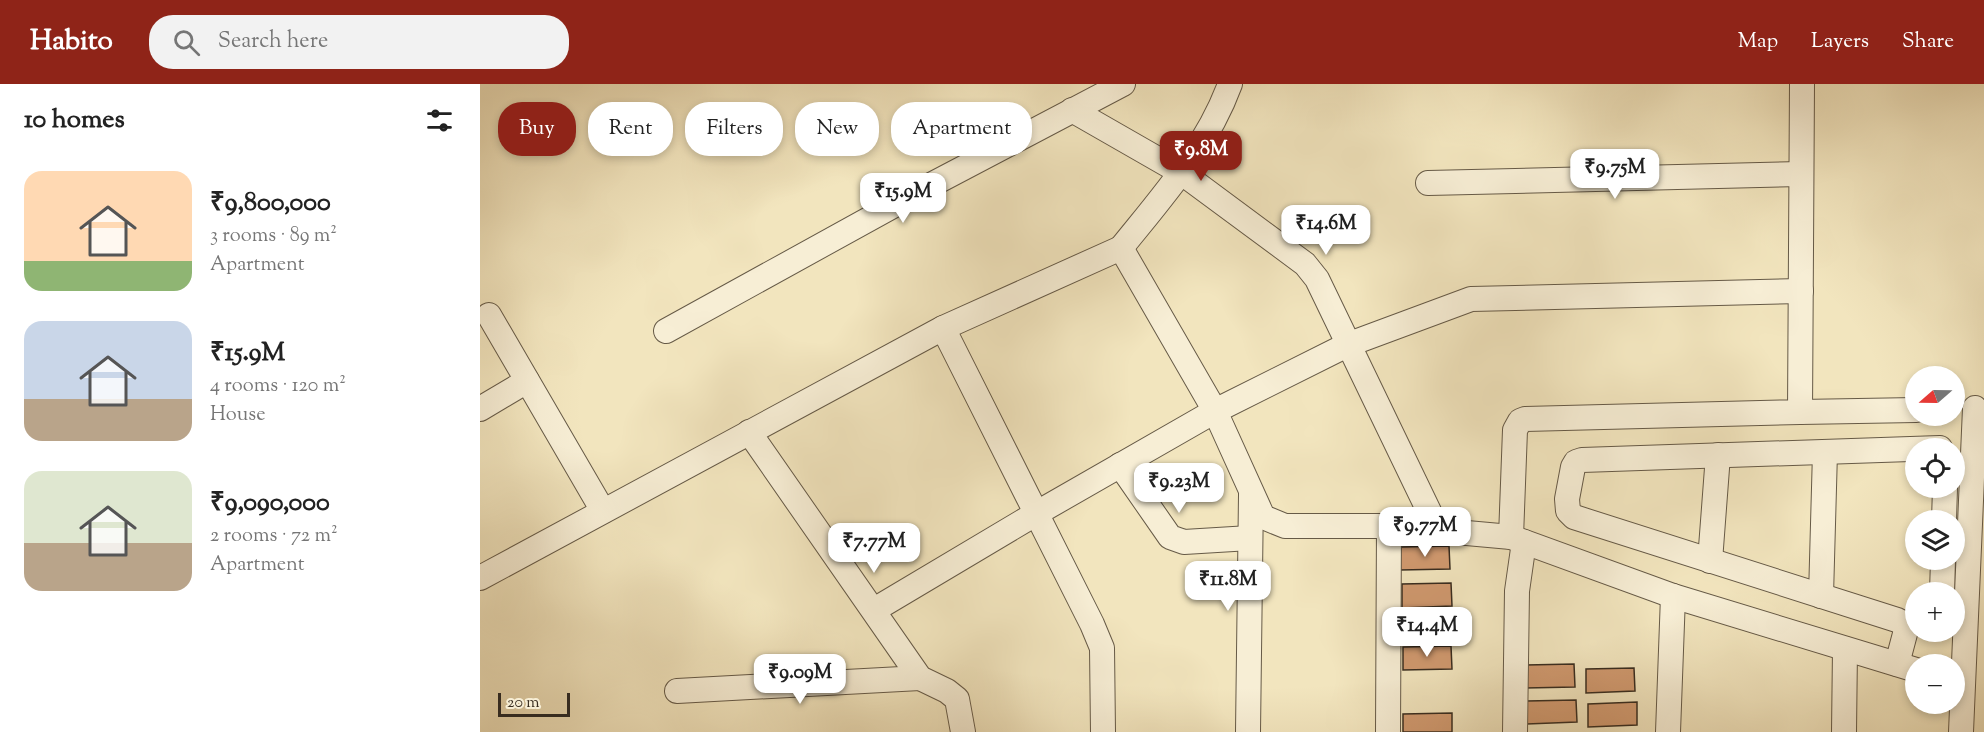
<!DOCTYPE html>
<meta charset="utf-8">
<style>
body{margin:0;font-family:"Sorts Mill Goudy",serif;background:#f2f2f2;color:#222;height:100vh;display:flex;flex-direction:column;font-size:22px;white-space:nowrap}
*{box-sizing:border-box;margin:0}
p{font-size:20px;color:#767676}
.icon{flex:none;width:33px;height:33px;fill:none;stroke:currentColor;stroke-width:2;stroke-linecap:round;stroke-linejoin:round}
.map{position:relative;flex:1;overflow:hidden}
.drawer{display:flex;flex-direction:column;background:#fff;width:480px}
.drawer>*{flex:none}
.hud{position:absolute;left:18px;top:18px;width:570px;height:54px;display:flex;gap:12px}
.needle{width:39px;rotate:250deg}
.fabs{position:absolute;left:1425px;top:282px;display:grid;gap:12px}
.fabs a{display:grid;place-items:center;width:60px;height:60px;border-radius:50%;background:#fff;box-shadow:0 3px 9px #0003;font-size:30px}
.scale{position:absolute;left:18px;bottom:15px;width:72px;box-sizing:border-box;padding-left:6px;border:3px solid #382c1f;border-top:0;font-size:16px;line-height:21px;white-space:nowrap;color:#382c1f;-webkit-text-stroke:4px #f7eed5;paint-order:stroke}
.price{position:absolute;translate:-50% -51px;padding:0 14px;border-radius:12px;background:#fff;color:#222;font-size:20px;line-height:39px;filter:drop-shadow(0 2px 3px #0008)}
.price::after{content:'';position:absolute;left:50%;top:36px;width:18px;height:14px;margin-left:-9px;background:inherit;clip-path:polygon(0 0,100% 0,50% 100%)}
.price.selected{background:#8f2418;color:#fff}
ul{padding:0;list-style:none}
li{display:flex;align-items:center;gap:18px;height:150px;padding:0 24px}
li span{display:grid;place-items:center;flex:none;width:168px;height:120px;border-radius:18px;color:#555}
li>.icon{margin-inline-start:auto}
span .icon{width:72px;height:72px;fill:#fffc;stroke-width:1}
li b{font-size:26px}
h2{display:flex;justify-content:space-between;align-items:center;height:72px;padding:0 24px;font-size:26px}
.chip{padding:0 21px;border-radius:24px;background:#fff;box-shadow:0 3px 9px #0003;font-size:21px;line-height:54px}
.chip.selected{background:#8f2418;color:#fff}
header{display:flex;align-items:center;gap:36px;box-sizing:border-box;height:84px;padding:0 30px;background:#8f2418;color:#fff}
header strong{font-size:28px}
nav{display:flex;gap:33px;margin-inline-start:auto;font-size:21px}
.search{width:420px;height:54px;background:#f2f2f2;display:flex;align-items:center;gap:15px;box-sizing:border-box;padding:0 21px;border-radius:24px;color:#767676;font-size:22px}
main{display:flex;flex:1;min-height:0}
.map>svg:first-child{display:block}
.building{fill:#d0996f;stroke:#382c1f;stroke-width:1.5}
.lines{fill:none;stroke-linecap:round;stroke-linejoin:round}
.minor-casing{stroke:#665a47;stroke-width:26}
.minor{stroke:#f7eed5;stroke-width:24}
</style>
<header>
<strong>Habito</strong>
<div class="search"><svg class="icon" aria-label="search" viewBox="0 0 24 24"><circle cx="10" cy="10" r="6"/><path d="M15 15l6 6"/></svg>Search here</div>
<nav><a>Map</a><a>Layers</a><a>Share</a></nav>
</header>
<main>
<section class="drawer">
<h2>10 homes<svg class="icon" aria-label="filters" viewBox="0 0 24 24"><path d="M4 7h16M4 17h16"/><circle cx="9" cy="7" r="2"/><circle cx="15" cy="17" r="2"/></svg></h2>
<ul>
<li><span style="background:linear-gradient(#ffd9b3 75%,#8fb573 0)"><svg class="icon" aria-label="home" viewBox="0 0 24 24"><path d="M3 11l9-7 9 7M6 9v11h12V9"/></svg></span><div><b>₹9,800,000</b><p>3 rooms · 89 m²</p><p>Apartment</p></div></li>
<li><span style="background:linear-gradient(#c9d6e8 65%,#b9a48a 0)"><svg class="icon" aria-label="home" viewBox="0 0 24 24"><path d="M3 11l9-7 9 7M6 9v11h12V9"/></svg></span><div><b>₹15.9M</b><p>4 rooms · 120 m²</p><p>House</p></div></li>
<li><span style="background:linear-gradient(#dfe7d0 60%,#b9a48a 0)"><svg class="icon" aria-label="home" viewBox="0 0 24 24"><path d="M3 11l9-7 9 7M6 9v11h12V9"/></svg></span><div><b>₹9,090,000</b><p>2 rooms · 72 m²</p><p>Apartment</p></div></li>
</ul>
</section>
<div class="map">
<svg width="1504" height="648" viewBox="0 0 1504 648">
<rect width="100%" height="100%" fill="#f2e5be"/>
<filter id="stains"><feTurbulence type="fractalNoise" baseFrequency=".00333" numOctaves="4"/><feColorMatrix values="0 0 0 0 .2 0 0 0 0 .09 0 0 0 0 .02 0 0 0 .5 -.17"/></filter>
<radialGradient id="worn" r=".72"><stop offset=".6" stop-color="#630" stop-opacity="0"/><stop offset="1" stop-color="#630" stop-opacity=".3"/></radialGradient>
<g class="building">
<path d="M969,462L970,485L920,486V463Z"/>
<path d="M971,499L972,522L922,524V500Z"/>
<path d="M922,533H971L972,555L922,557Z"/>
<path d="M971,562L972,585L923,586V563Z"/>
<path d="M1094,580L1095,603L1045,604L1046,581Z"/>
<path d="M1154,584L1155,607L1106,609V585Z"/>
<path d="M1096,616L1097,638L1047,640V617Z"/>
<path d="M1157,618V641L1108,643V620Z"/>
<path d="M972,629V648H923V630Z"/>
</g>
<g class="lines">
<g class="minor-casing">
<g id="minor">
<path d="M592,26L702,89L825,180L837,195L958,446"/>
<path d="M948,99L1321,90"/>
<path d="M641,164C682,113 727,63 750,0"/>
<path d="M9,231L123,427"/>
<path d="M463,244L612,540L622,564L623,648"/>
<path d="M186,247L449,102L643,0"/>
<path d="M0,325L47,297"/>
<path d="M1320,328L1436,326"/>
<path d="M269,348L440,594L467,607L477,615L483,648"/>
<path d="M640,381L690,453L704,458L770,454"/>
<path d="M1464,436L1465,404"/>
<path d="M1031,453L1035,346L1040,337L1045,335L1320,328L1322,0"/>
<path d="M1230,477L1238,371"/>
<path d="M0,494L463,244L641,164L735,327L783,433L805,442H909L1031,453L1193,512L1436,586"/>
<path d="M1462,508L1463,476"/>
<path d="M1341,512L1345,368"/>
<path d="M394,526L557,429L735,327L867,261L991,215L1321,207"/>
<path d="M1417,580L1426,546L1421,538L1417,536L1094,433L1088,427L1087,415L1093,383L1096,378L1102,376L1460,364"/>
<path d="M197,607L440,594"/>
<path d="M768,648L771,411"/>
<path d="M908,648L909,442"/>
<path d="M1035,648L1037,507L1044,458"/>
<path d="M1188,648L1193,512"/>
<path d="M1364,648L1365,565"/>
<path d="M1481,648L1495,324"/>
</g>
</g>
<use href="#minor" class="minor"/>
</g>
<rect width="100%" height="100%" filter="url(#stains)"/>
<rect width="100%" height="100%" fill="url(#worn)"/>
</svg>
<div class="fabs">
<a><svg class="needle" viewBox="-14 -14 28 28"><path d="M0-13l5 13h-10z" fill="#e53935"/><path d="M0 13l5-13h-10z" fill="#767676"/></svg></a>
<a><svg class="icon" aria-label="locate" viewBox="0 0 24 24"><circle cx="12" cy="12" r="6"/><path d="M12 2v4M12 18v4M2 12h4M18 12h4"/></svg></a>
<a><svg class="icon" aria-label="layers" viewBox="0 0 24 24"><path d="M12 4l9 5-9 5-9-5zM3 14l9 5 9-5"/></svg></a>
<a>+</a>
<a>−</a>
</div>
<div class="scale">20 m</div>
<b class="price selected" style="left:721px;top:98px">₹9.8M</b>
<b class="price" style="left:1135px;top:116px">₹9.75M</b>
<b class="price" style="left:423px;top:140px">₹15.9M</b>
<b class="price" style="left:846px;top:172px">₹14.6M</b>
<b class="price" style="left:699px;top:430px">₹9.23M</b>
<b class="price" style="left:945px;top:474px">₹9.77M</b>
<b class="price" style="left:394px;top:490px">₹7.77M</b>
<b class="price" style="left:748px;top:528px">₹11.8M</b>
<b class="price" style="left:947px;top:574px">₹14.4M</b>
<b class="price" style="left:320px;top:621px">₹9.09M</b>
<div class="hud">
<a class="chip selected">Buy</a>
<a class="chip">Rent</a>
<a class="chip">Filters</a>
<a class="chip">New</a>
<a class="chip">Apartment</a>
</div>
</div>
</main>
